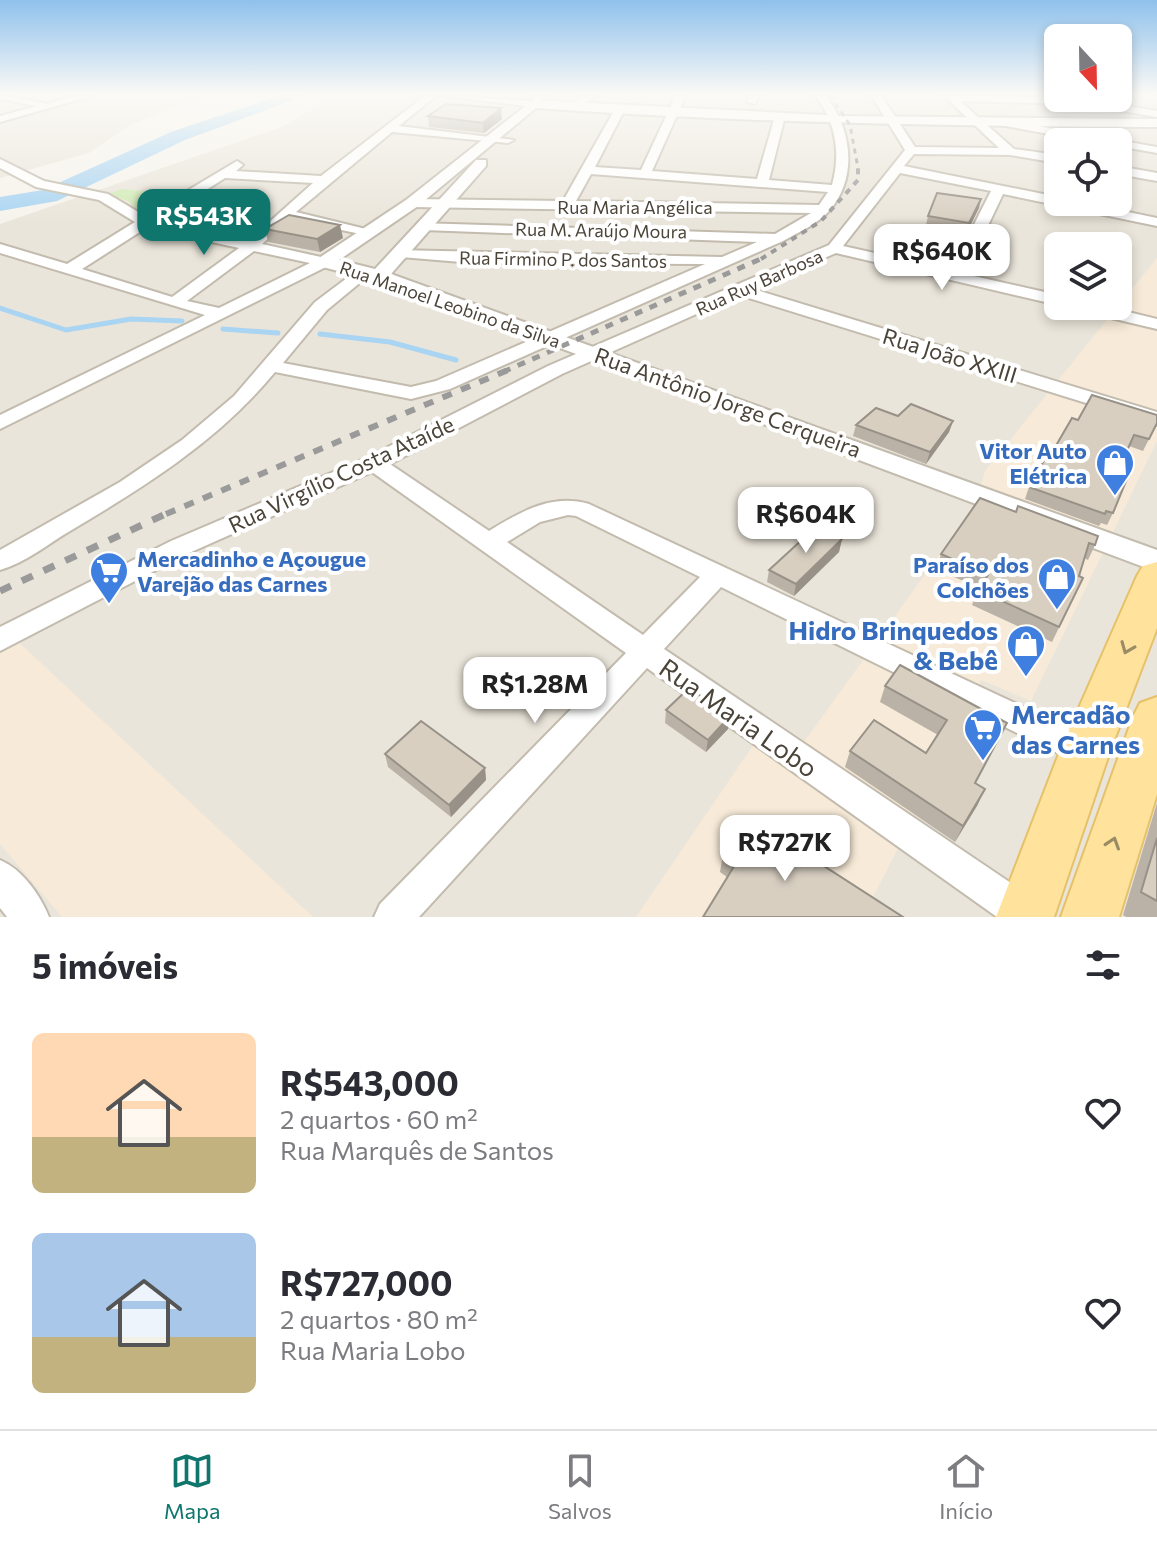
<!DOCTYPE html>
<html lang="pt">
<meta charset="utf-8">
<style>
body{margin:0;font-family:Commissioner,sans-serif;background:#f2f2f3;color:#2b2b33;height:100vh;display:flex;flex-direction:column;font-size:30px;white-space:nowrap}
*{box-sizing:border-box;margin:0}
p{font-size:26px;color:#7c7c81}
.icon{flex:none;width:44px;height:44px;fill:none;stroke:currentColor;stroke-width:2;stroke-linecap:round;stroke-linejoin:round}
.map{position:relative;height:917px;overflow:hidden}
.details{display:flex;flex-direction:column;background:#fff;flex:1}
.details>*{flex:none}
.needle{width:52px;rotate:158deg}
.tools{position:absolute;left:1044px;top:24px;display:grid;gap:16px}
.tools a{display:grid;place-items:center;width:88px;height:88px;border-radius:12px;background:#fff;box-shadow:0 4px 12px #0003;font-size:40px}
.price{position:absolute;translate:-50% -68px;padding:0 18px;border-radius:16px;background:#fff;color:#222;font-size:26px;line-height:52px;filter:drop-shadow(0 2px 4px #0008)}
.price::after{content:'';position:absolute;left:50%;top:48px;width:24px;height:18px;margin-left:-12px;background:inherit;clip-path:polygon(0 0,100% 0,50% 100%)}
.price.current{background:#0f766e;color:#fff}
ul{padding:0;list-style:none}
li{display:flex;align-items:center;gap:24px;height:200px;padding:0 32px}
li span{display:grid;place-items:center;flex:none;width:224px;height:160px;border-radius:12px;color:#555}
li>.icon{margin-inline-start:auto}
span .icon{width:96px;height:96px;fill:#fffc;stroke-width:1}
li b{font-size:34px}
h2{display:flex;justify-content:space-between;align-items:center;height:96px;padding:0 32px;font-size:34px}
.tabs{display:flex;justify-content:space-around;align-items:center;height:112px;border-top:2px solid #e1e1e2;background:#fff;font-size:22px;color:#7c7c81}
.tabs a{display:grid;justify-items:center;gap:4px}
.tabs .current{color:#0f766e}
.map>svg:first-child{display:block}
.residential{fill:#eae5da;fill-rule:evenodd}
.commercial{fill:#f7ead8}
.green{fill:#d2eab5}
.lines{fill:none;stroke-linecap:round;stroke-linejoin:round}
.stream{stroke:#a9d4f2;stroke-width:5}
.river{fill:#a9d4f2;fill-rule:evenodd}
.minor-casing{stroke:#c2bbae;stroke-width:4}
.tertiary-casing{stroke:#c2bbae;stroke-width:4}
.primary-casing{stroke:#e6c16a;stroke-width:4}
.minor{fill:#fff;fill-rule:evenodd}
.tertiary{fill:#fff;fill-rule:evenodd}
.primary{fill:#ffe39c;fill-rule:evenodd}
.rail-far4{stroke:#9a9a9a;stroke-width:3;stroke-dasharray:5 5;stroke-linecap:butt}
.rail-far3{stroke:#9a9a9a;stroke-width:4;stroke-dasharray:6 6;stroke-linecap:butt}
.rail-far2{stroke:#9a9a9a;stroke-width:5;stroke-dasharray:8 8;stroke-linecap:butt}
.rail-far1{stroke:#9a9a9a;stroke-width:6;stroke-dasharray:10 10;stroke-linecap:butt}
.rail{stroke:#9a9a9a;stroke-width:7;stroke-dasharray:12 12;stroke-linecap:butt}
.wall{fill:#bab2a6}
.shaded-wall{fill:#979187}
.building{fill:#d8cfc1;stroke:#979187;stroke-width:2}
.oneway{stroke:#9c8c66}
.labels{text-anchor:middle;dominant-baseline:central;stroke-width:8;stroke-linejoin:round;paint-order:stroke}
.far-street-label{font-size:18px;fill:#4b4439;stroke:#fff}
.street-label{font-size:22px;fill:#4b4439;stroke:#fff}
.shop-label{font-size:22px;font-weight:bold;fill:#366cbe;stroke:#fff;text-anchor:end}
.near-shop-label{font-size:26px;font-weight:bold;fill:#366cbe;stroke:#fff;text-anchor:end}
.near-street-label{font-size:26px;fill:#4b4439;stroke:#fff}
</style>
<div class="map">
<svg width="1157" height="917" viewBox="0 0 1157 917">
<rect width="100%" height="100%" fill="#f6f3ec"/>
<g class="residential">
<path d="M0,95H208L132,124L89,153L0,178Z"/>
<path d="M337,95H1157V917H0V224L284,126ZM1058,142H1118V202H1058ZM1058,246H1118V306H1058Z"/>
</g>
<g class="commercial">
<path d="M1157,258V441L1031,701L981,680L919,821L804,742L975,505L985,471Z"/>
<path d="M12,636L313,917H62L0,844V642Z"/>
<path d="M756,741L900,844L863,917H636Z"/>
</g>
<path class="green" d="M122,189L179,194L148,214L141,213L128,201L108,194Z"/>
<g class="lines">
<g class="stream">
<path d="M0,308L66,330L131,319L182,321"/>
<path d="M223,329L278,333"/>
<path d="M320,334L390,342L456,360"/>
</g>
<path class="river" d="M281,95H307L185,140L57,201L0,211V197L43,190L171,132Z"/>
<g class="minor-casing">
<g id="minor">
<path d="M0,95L47,104L78,95H95L0,122V116L37,106L0,99Z"/>
<path d="M426,95H437L399,126L514,140L508,143L392,132L296,212L370,230V236L289,219L262,244L330,259V265L0,429V415L205,315L0,253V244L67,264L135,222L99,200L36,187L0,168V159L44,181L108,194L145,216L237,161L243,165L236,171L321,176ZM225,178L313,183L248,241L156,222ZM146,228H148L239,248L172,297L82,269ZM254,251L310,263L219,308L187,301Z"/>
<path d="M438,95L531,101L536,95H547L533,107Z"/>
<path d="M586,95H599L573,109L564,107Z"/>
<path d="M676,95H686L652,171L757,179L775,116L780,113L785,116L769,180L832,185C841,152 836,123 815,95H825C852,128 858,177 830,210C818,224 799,232 783,241L450,389L411,399L275,372C218,441 146,486 70,531C48,544 25,563 0,570V550L120,482L182,440L234,396L315,302L359,269L373,272L327,310L283,363L411,387L436,381L705,264L473,263L401,257L396,256V250L722,257L757,242L423,230L418,229V223L775,234L811,213L412,207L405,203L412,199L563,201L615,109L624,111L595,167L641,170ZM591,174L828,192L819,205L576,201Z"/>
<path d="M750,95H760L755,104L747,102Z"/>
<path d="M871,95H881L915,147L999,148L943,95L1081,98L1157,111V117L1081,104L960,101L1014,149L1058,155V163L1010,155L914,154L904,166L1058,197V202H1080L1157,218V226L1003,194L965,274L1058,295V305L836,253L753,289L1157,412V425L739,295L562,374L390,464L489,531C520,512 552,493 589,504L1096,741L1101,751L1096,761L1085,765L1074,761L721,587L664,649L1039,902L1044,917H997L647,668L419,917H374L380,904L626,653L372,472L189,553L0,651V627L171,541L366,458L548,366L829,245L905,150ZM900,173L991,191L951,270L843,246ZM568,515L576,516L700,577L643,635L507,542L540,522Z"/>
<path d="M1004,120L1157,147V153L1118,146V142H1092L1000,125Z"/>
<path d="M1118,166L1157,173V181L1118,174Z"/>
<path d="M1075,306H1104L1157,319V329L1077,310Z"/>
<path d="M0,860C22,869 40,895 49,917H7L0,908Z"/>
</g>
</g>
<g class="tertiary-casing">
<path id="tertiary" d="M533,100L845,116L1157,119V127C950,126 743,123 536,108L418,206L339,260L375,269L476,160H486V166L391,274L1157,550V572L590,359L372,280L319,266V258L406,200Z"/>
</g>
<g class="primary-casing">
<g id="primary">
<path d="M1157,562V628L1110,751L1054,917H996L1060,751L1137,576L1143,566Z"/>
<path d="M1157,697V794L1119,917H1061L1133,717L1140,703Z"/>
</g>
</g>
<use href="#minor" class="minor"/>
<use href="#tertiary" class="tertiary"/>
<use href="#primary" class="primary"/>
<path class="rail-far4" d="M830,95L850,125L858,168"/>
<path class="rail-far3" d="M761,259L821,221L858,180V166"/>
<path class="rail-far2" d="M503,372L765,257"/>
<path class="rail-far1" d="M166,514L508,370"/>
<path class="rail" d="M0,591L170,512"/>
</g>
<g class="wall">
<path d="M428,116L502,119L484,133L429,127Z"/>
<path d="M979,208L967,232L926,225L928,216Z"/>
<path d="M265,229L343,238L320,252L268,242Z"/>
<path d="M898,416L953,421L949,432L926,464L853,436L856,425Z"/>
<path d="M1157,423L1143,451L1129,446L1118,471L1113,513L1107,525L1101,523L1099,526L1025,499L1029,487L1054,449Z"/>
<path d="M980,498L1095,545L1088,560L1084,558L1079,576L1083,578L1052,642L972,605L979,588L936,569L941,554Z"/>
<path d="M842,539L839,552L794,596L767,582L769,570Z"/>
<path d="M885,686L1007,723L975,783L985,789L955,842L845,767L850,751L926,753L938,735L880,702Z"/>
<path d="M666,710L730,716L728,729L706,752L665,723Z"/>
<path d="M385,754L485,768L486,780L451,817L388,767Z"/>
<path d="M1157,803V917H1126L1123,915Z"/>
<path d="M723,854L903,917L727,877L720,872Z"/>
</g>
<g class="shaded-wall">
<path d="M501,108L502,119L484,133L483,123Z"/>
<path d="M981,199L979,208L967,232L969,223Z"/>
<path d="M340,225L343,238L320,252L317,239Z"/>
<path d="M953,421L949,432L926,464L930,452Z"/>
<path d="M842,539L839,552L794,596L796,584Z"/>
<path d="M730,716L728,729L706,752L708,740Z"/>
<path d="M485,768L486,780L451,817L449,805Z"/>
<path d="M985,789L977,806L955,842L963,826Z"/>
</g>
<g class="building">
<path d="M446,104L501,108L483,123L428,116Z"/>
<path d="M937,193L981,199L969,223L928,216Z"/>
<path d="M289,215L340,225L317,239L265,229Z"/>
<path d="M1092,395L1157,415V423L1149,439L1134,435L1118,471L1129,474L1113,513L1106,511L1105,514L1029,487L1051,448L1054,449L1072,418L1078,420Z"/>
<path d="M911,404L953,421L930,452L856,425L876,408L898,416Z"/>
<path d="M980,498L1016,512L1018,506L1098,536L1095,545L1089,543L1079,576L1083,578L1059,627L978,590L988,575L941,554Z"/>
<path d="M817,526L842,539L796,584L769,570Z"/>
<path d="M900,665L1007,723L975,783L985,789L963,826L850,751L874,720L926,753L947,720L885,686Z"/>
<path d="M689,688L730,716L708,740L666,710Z"/>
<path d="M421,721L485,768L449,805L385,754Z"/>
<path d="M748,817L903,917H703L736,863L723,854Z"/>
<path d="M1157,838V901L1141,892Z"/>
</g>
<defs><path id="oneway-chevron" d="M-2-3.5L2.5 0L-2 3.5" fill="none" stroke-width="1.6" stroke-linecap="round" stroke-linejoin="round" transform="scale(2)"/></defs>
<g class="oneway">
<use href="#oneway-chevron" transform="translate(1127 648) rotate(112)"/>
<use href="#oneway-chevron" transform="translate(1113 843) rotate(-72)"/>
</g>
<linearGradient id="sky" x2="0" y2="1"><stop stop-color="#8fc1ec"/><stop offset="0.42" stop-color="#fbfaf6"/><stop offset="1" stop-color="#fbfaf6" stop-opacity="0"/></linearGradient>
<rect width="1157" height="224" fill="url(#sky)"/>
<defs>
<g id="shop-pin" transform="scale(2)"><path d="M0 17L-7.5 6A9.5 9.5 0 1 1 7.5 6Z" fill="#3f7fe0" stroke="#fff"/><path d="M-5-2.5h2.3a2.7 3.5 0 0 1 5.4 0H5L5.5 6h-11ZM-1.5-2.5h3a1.5 2.3 0 0 0-3 0Z" fill="#fff"/></g>
<g id="supermarket-pin" transform="scale(2)"><path d="M0 17L-7.5 6A9.5 9.5 0 1 1 7.5 6Z" fill="#3f7fe0" stroke="#fff"/><path d="M-6-5.5h2.5l.6 2H6L4.5 2H-2.5L-4.4-4H-6ZM-1.5 3.2a1.3 1.3 0 1 0 .1 0ZM3 3.2a1.3 1.3 0 1 0 .1 0Z" fill="#fff"/></g>
</defs>
<g fill-rule="evenodd">
<use href="#shop-pin" x="1115" y="463"/>
<use href="#supermarket-pin" x="109" y="571"/>
<use href="#shop-pin" x="1057" y="577"/>
<use href="#shop-pin" x="1026" y="644"/>
<use href="#supermarket-pin" x="983" y="728"/>
</g>
<g class="labels">
<g class="far-street-label">
<text x="635" y="207">Rua Maria Angélica</text>
<text transform="translate(601 230) rotate(1)">Rua M. Araújo Moura</text>
<text transform="translate(563 259) rotate(1)">Rua Firmino P. dos Santos</text>
<text transform="translate(759 282) rotate(-24)">Rua Ruy Barbosa</text>
<text transform="translate(450 304) rotate(19)">Rua Manoel Leobino da Silva</text>
</g>
<g class="street-label">
<text transform="translate(950 355) rotate(17)">Rua João XXIII</text>
<text transform="translate(728 402) rotate(20)">Rua Antônio Jorge Cerqueira</text>
<text transform="translate(341 474) rotate(-25)">Rua Virgílio Costa Ataíde</text>
</g>
<g class="shop-label">
<text x="1087" y="450">Vitor Auto<tspan x="1087" dy="25">Elétrica</tspan></text>
<text x="137" y="558" text-anchor="start">Mercadinho e Açougue<tspan x="137" dy="25">Varejão das Carnes</tspan></text>
<text x="1029" y="564">Paraíso dos<tspan x="1029" dy="25">Colchões</tspan></text>
</g>
<g class="near-shop-label">
<text x="998" y="629">Hidro Brinquedos<tspan x="998" dy="30">&amp; Bebê</tspan></text>
<text x="1011" y="713" text-anchor="start">Mercadão<tspan x="1011" dy="30">das Carnes</tspan></text>
</g>
<g class="near-street-label">
<text transform="translate(739 717) rotate(35)">Rua Maria Lobo</text>
</g>
</g>
</svg>
<div class="tools">
<a><svg class="needle" viewBox="-14 -14 28 28"><path d="M0-13l5 13h-10z" fill="#e53935"/><path d="M0 13l5-13h-10z" fill="#7c7c81"/></svg></a>
<a><svg class="icon" aria-label="locate" viewBox="0 0 24 24"><circle cx="12" cy="12" r="6"/><path d="M12 2v4M12 18v4M2 12h4M18 12h4"/></svg></a>
<a><svg class="icon" aria-label="layers" viewBox="0 0 24 24"><path d="M12 4l9 5-9 5-9-5zM3 14l9 5 9-5"/></svg></a>
</div>
<b class="price current" style="left:204px;top:257px">R$543K</b>
<b class="price" style="left:942px;top:292px">R$640K</b>
<b class="price" style="left:806px;top:555px">R$604K</b>
<b class="price" style="left:535px;top:725px">R$1.28M</b>
<b class="price" style="left:785px;top:883px">R$727K</b>
</div>
<section class="details">
<h2>5 imóveis<svg class="icon" aria-label="filters" viewBox="0 0 24 24"><path d="M4 7h16M4 17h16"/><circle cx="9" cy="7" r="2"/><circle cx="15" cy="17" r="2"/></svg></h2>
<ul>
<li><span style="background:linear-gradient(#ffd9b3 65%,#c2b280 0)"><svg class="icon" aria-label="home" viewBox="0 0 24 24"><path d="M3 11l9-7 9 7M6 9v11h12V9"/></svg></span><div><b>R$543,000</b><p>2 quartos · 60 m²</p><p>Rua Marquês de Santos</p></div><svg class="icon" aria-label="heart" viewBox="0 0 24 24"><path d="M12 20l-8-8c-3-5 5-10 8-4 3-6 11-1 8 4z"/></svg></li>
<li><span style="background:linear-gradient(#a9c7e8 65%,#c2b280 0)"><svg class="icon" aria-label="home" viewBox="0 0 24 24"><path d="M3 11l9-7 9 7M6 9v11h12V9"/></svg></span><div><b>R$727,000</b><p>2 quartos · 80 m²</p><p>Rua Maria Lobo</p></div><svg class="icon" aria-label="heart" viewBox="0 0 24 24"><path d="M12 20l-8-8c-3-5 5-10 8-4 3-6 11-1 8 4z"/></svg></li>
</ul>
</section>
<nav class="tabs">
<a class="current"><svg class="icon" aria-label="map" viewBox="0 0 24 24"><path d="M3 6l6-2 6 2 6-2v14l-6 2-6-2-6 2zM9 4v14M15 6v14"/></svg>Mapa</a>
<a><svg class="icon" aria-label="saved" viewBox="0 0 24 24"><path d="M7 4h10v16l-5-4-5 4z"/></svg>Salvos</a>
<a><svg class="icon" aria-label="home" viewBox="0 0 24 24"><path d="M3 11l9-7 9 7M6 9v11h12V9"/></svg>Início</a>
</nav>
